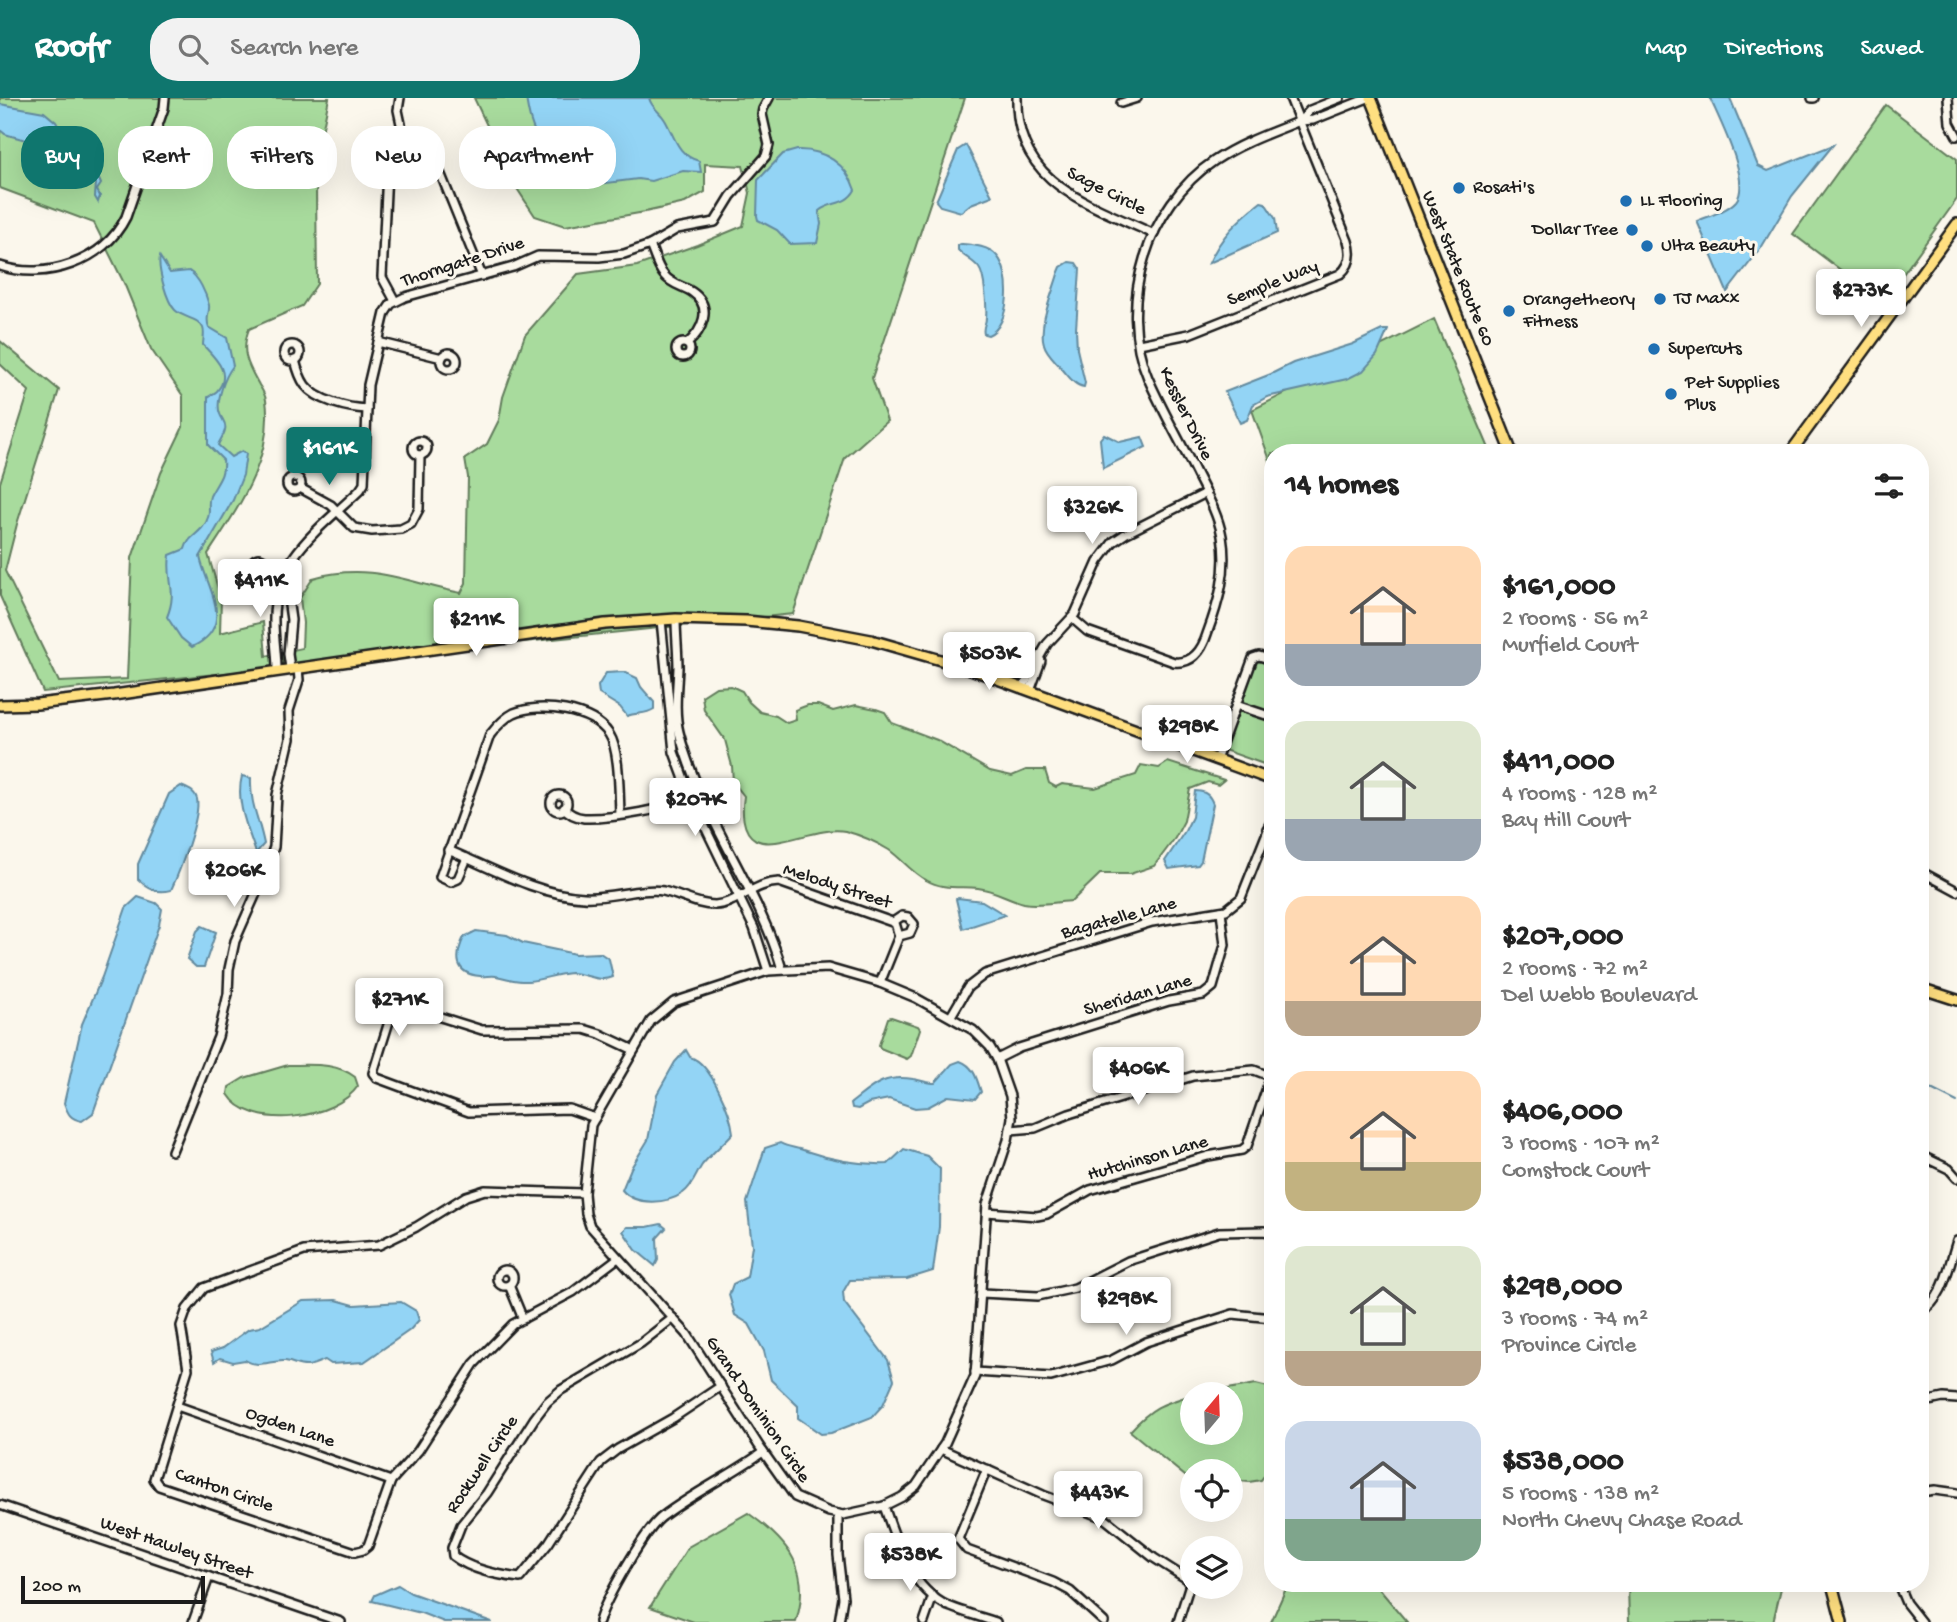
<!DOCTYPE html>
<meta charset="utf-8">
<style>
body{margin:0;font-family:"Gochi Hand",sans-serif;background:#f2f2f2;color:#222;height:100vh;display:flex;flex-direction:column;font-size:26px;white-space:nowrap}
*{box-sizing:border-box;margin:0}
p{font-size:23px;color:#767676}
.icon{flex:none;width:38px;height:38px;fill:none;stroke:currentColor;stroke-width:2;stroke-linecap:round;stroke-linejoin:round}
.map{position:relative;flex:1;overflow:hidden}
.sheet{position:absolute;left:1264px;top:346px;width:665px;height:1148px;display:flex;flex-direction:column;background:#fff;border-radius:28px;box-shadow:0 7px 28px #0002}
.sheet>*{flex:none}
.banner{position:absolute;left:21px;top:28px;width:665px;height:63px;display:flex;gap:14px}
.needle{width:46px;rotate:19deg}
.buttons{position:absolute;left:1180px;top:1284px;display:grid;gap:14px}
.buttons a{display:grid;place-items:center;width:63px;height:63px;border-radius:50%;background:#fff;box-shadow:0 7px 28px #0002;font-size:35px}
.scale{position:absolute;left:21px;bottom:18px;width:184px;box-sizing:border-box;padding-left:7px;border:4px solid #1c1c1c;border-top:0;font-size:19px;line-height:24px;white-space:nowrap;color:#1c1c1c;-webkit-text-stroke:5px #fbf7ec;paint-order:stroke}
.price{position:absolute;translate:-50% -60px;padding:0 16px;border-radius:7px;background:#fff;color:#222;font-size:23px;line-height:46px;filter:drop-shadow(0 2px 4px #0008)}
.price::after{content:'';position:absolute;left:50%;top:42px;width:21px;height:16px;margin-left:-10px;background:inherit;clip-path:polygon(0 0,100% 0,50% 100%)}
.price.active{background:#0f766e;color:#fff}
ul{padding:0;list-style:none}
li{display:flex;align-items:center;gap:21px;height:175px;padding:0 21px}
li span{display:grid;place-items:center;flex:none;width:196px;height:140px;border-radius:21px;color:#555}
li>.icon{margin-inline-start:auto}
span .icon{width:84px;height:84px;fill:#fffc;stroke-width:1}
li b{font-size:30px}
h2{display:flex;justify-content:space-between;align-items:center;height:84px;padding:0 21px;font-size:30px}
.tag{padding:0 24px;border-radius:28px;background:#fff;box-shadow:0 7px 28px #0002;font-size:24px;line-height:63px}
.tag.active{background:#0f766e;color:#fff}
header{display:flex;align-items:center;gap:42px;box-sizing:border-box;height:98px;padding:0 35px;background:#0f766e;color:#fff}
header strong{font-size:33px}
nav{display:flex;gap:38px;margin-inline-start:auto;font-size:24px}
.search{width:490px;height:63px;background:#f2f2f2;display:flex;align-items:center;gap:18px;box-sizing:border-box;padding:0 24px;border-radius:28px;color:#767676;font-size:26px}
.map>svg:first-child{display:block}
.green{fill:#a8db9d;stroke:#627c5c;stroke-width:2}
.water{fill:#93d4f5;stroke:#638a9e;stroke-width:2}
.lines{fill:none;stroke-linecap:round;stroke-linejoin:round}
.stream{stroke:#638a9e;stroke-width:2}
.minor-casing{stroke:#1c1c1c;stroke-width:12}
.major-casing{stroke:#1c1c1c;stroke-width:14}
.minor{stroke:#fbf7ec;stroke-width:7}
.major{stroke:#ffdf80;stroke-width:9}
.poi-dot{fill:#1f6fb2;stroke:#fbf7ec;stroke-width:2.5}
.labels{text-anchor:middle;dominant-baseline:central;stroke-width:6;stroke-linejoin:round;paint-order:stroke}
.poi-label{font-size:19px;fill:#1c1c1c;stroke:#fbf7ec;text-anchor:start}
.street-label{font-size:19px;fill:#1c1c1c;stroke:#fbf7ec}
</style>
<header>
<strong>Roofr</strong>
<div class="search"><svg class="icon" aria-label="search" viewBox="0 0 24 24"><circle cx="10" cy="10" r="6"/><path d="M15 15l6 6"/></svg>Search here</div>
<nav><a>Map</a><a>Directions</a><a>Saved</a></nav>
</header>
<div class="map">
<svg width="1957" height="1524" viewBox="0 0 1957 1524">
<rect width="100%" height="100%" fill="#fbf7ec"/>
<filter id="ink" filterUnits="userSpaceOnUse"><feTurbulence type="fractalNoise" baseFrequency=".0143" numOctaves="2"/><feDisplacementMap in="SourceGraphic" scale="14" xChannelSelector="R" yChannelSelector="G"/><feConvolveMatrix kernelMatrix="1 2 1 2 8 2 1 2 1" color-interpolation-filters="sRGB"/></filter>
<g filter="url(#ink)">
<g class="green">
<path d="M0,0H329L321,39L316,87L317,186L302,208L249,231C240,254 248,267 259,287C262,292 265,296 266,302C274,360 238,410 208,456L221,501L220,535L263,524L266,558L302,550L303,525L300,500L313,480C370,464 406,484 461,495L466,485L468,379L465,361L487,346L499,322L503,299L525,237L578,176L637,168L697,147L743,128L750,95L743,68L705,66V94L685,105L645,114L565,128L535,118L516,89L474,0H965L872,280L887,323L845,360L793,516L43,594L0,498V385L29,293L0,266V243L59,292L17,426L5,473L59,584L127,581L132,460L161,375L183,329V298L151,251L124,185L94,125L0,90Z"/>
<path d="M1886,7L1957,61V101L1883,204L1793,136Z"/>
<path d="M1434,221L1491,355H1272V368L1252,312Z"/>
<path d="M1257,561L1272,566V669L1224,652Z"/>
<path d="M731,588L742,593L749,604L760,614L776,618L787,625L796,622L795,612L808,607H818L833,613L856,607L876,611L885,614L892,625L937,642L990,673L1012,678L1026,672H1045L1049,685L1056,689L1062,686L1095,690L1136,677L1141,667L1159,670L1168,664L1224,682L1218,687L1208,684L1190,691L1184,723L1175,740L1154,768L1130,776H1100L1072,803C1057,804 1038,808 1024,805C1008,801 995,792 978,790C960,788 943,792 926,782C912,775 902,761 889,752C876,744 860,737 845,733C817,728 777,752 756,742C741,734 742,711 744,698L733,684L732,668L725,642L704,612L702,598L716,589Z"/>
<path d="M891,919L918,928L920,931L911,958L907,961L880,950L879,947L888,920Z"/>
<path d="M288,967C311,967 336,964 355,979L358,988C336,1021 251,1034 228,996L229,989L244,980Z"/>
<path d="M1256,1286L1272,1290V1367L1261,1382L1249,1384L1230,1382V1374H1192V1379L1185,1378L1130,1333C1152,1309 1161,1306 1192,1297V1335H1230V1297H1194Z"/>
<path d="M748,1415C789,1444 812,1472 796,1524H694L650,1509L688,1449Z"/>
<path d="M1288,1486H1375L1407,1524H1271Z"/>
<path d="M1628,1486H1782L1773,1524H1629Z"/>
</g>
<g class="water">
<path d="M526,0H649C652,11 660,13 665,22C675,39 677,57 699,63L701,74L683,73L651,83L638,81L591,87C575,61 557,61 541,43C531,32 528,13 526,0Z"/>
<path d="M1710,0H1730L1758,68L1768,73L1833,47L1792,98L1761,150L1727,194L1697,123C1709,118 1727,113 1736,103C1752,84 1719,21 1710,0Z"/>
<path d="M0,6L44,14L56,24L69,48L88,56L101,86L97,92L100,98L98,104L95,99L96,85L88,60C61,49 33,45 5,36L0,32Z"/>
<path d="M966,47L992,98L971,106L961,114L940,108L936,103L958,52Z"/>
<path d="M797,52C824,51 847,66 855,92C846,108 831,103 819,113L821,126L817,145L790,146L777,132L758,122L757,118L758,82L783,56Z"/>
<path d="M1261,104L1265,105L1275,120L1277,135L1209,165C1221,138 1238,122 1261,104Z"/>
<path d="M961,146C973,147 989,148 997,158C1012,175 1011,228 988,237L984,236C982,229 986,226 986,220C987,210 985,178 979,170C974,163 964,159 958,152V147Z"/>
<path d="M160,159L170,175L189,173C199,179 206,196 209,207C210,216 205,220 209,229L227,240L233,268C225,278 215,304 220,316C222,322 227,325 225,332C224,337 220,342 218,347L231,359L242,353L246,356L243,377L233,402L200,459C207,491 237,528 192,549L181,540L167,519C178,492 166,483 170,457L185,451C188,440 195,438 202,430C214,416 206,408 210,398C216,385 225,378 223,362L208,347V299C211,297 215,295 217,293C233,275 214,259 203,247C203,242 205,235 203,230C199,220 183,220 175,212C167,204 157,170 160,159Z"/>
<path d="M1069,164L1076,165L1080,171L1076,231L1077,251L1085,285L1084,289C1075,288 1069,279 1063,272C1057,264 1046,255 1044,246C1038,227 1053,194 1058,176L1061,169Z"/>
<path d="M1382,232H1388L1377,257L1363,273L1347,281L1267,299L1253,307L1247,322L1240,325L1225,294L1271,276L1293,265L1353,246Z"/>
<path d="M1104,336L1120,344L1142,339L1146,349L1103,370L1100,341Z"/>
<path d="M624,574L637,580L641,589L654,604V611C645,617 637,614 627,618L620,609L599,596L598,588L606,575Z"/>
<path d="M242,678L251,680C250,707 259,720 264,746L256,755C248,731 235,704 242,678Z"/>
<path d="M181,688C188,691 195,693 197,701C201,718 179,775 171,792C157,796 148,791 138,781V766L169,696Z"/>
<path d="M1195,693C1205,693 1210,697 1213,706L1201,763L1198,767L1169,771L1165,763L1185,733L1192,719Z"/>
<path d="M138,799L156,805L162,811L159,827L93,1015L82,1023C70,1021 68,1016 64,1005L82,926L102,879L126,810Z"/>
<path d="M958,800L982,803L1005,817L963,831L956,801Z"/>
<path d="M202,828L216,834L204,869H196L187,861L197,833Z"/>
<path d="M476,833L507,837L523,845L575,856L600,855L609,861L613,879C599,885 585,875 571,875C556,876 542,882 528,883C516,884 508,880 496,878C491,877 485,879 480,878C454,876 455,858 464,839Z"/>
<path d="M686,952L690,959C711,965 731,1015 733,1035C723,1046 711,1056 702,1067C696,1076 693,1088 683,1095C667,1106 635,1108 622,1092L631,1070L648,1042L657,996L675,964Z"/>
<path d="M960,963C974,968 977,981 981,994L975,1001L948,998L928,1009L915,1010L889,1001L869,1005L858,1011L852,1010L851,1005C872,989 883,976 913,981C921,982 927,985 935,985L952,966Z"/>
<path d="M780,1045C789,1050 796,1049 806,1053C832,1062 860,1067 888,1066L904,1051L927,1058L940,1071L939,1129L933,1173L907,1181L850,1182L843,1194L844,1204L888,1262L894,1282L883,1307L872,1319L831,1335L821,1336L798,1320V1308L771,1282L764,1253L749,1226L735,1217L729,1197L733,1186L747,1179L752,1148L747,1104L765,1050Z"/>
<path d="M661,1126L666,1130L657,1140L658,1162L655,1168L636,1152L623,1133L627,1129H647Z"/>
<path d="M336,1202L354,1207L401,1204L416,1213L419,1222L410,1232L364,1264L331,1266L325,1262C320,1264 313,1267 308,1268C299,1269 293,1264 285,1263C270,1262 259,1271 245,1262L233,1264L220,1260L214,1264L211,1254L223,1250L249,1231L260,1229L303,1203Z"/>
<path d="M398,1487L411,1495L492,1524H444L421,1515L372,1503L375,1497Z"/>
</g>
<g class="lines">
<path class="stream" d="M1920,990L1933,992L1957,1004"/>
<g class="minor-casing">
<g id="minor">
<path d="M400,0L398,12L407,54"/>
<path d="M1017,0C1015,86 1090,106 1154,136"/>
<path d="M1340,0L1310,12L1300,23L1313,22L1368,0"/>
<path d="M1812,0H1814"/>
<path d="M1948,0L1950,25L1957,38"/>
<path d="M1121,5L1137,0"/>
<path d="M650,147C654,156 657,169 664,177C672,187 683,188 692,194C714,209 702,233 687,246"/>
<path d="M0,168C45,183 104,164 126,119L164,10L165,0"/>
<path d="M395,203L382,179L387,73L395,60L410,53L424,56L437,67L482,178"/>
<path d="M378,244L442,260"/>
<circle cx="683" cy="252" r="7"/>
<path d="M1139,246L1189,236L1340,176C1351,167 1352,155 1348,143L1290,0"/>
<circle cx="292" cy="255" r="8"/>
<circle cx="449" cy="263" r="8"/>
<path d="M295,262C297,270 300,280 305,287C317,303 348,310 367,311"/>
<circle cx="420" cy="350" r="7"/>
<circle cx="294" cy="386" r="7"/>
<path d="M300,390L331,407L354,430L372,433L401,431L411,426L419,411L420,357"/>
<circle cx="259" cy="467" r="7"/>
<path d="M265,470L284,475"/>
<path d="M285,479L291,522L288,556L290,570"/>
<path d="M1072,520L1087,533L1174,564C1193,566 1202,552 1207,536C1219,504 1228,473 1222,438C1218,416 1206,395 1196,375C1180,343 1162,312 1148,280C1116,206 1148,107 1214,63C1241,45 1270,35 1300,23"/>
<path d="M676,521C676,537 678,554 678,570C677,591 674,614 679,634C700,718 758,789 782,871"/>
<path d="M661,522L674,654L691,700L754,830L768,873"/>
<path d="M277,572C277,556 274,540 274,524C272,461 321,430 360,392L364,386L368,287L385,215L391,206L405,199L513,169L538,158L599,159L624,156L650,147L677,131L715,124L731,98L766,58L769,47L762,16L763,11L769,0"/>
<path d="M1023,591L1035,561L1039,560L1047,546L1075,516L1098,464L1113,444L1125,436L1206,395"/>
<path d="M1030,593L1041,563L1039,560"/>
<path d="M1236,607L1272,619"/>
<path d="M1216,662L1253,560L1259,558L1272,562"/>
<circle cx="559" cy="705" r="8"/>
<path d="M564,710C569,716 576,719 584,720C613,721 668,711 694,699"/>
<path d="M1272,723L1267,731L1272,738"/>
<path d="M448,752C489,769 538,797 584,799C608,801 641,789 663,793C681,797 696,807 715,807C737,806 754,785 779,784L895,825L899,838L880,885"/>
<path d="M467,760L458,781L451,784L440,779L490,637C497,628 504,620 514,615C540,604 592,611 609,636C620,652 619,697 620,716"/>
<path d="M1920,773L1957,793"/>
<path d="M893,824L902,818L908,819L914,826L910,835L899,838"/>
<path d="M828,870L880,885L916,900L973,932L990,949L997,961L1010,998L1012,1020L1008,1042L987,1106L975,1278L945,1345L916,1388L902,1399L884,1408L843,1417L829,1414L795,1399L759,1348L687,1236L590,1128L586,1116L584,1095L591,1027L651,923L674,904L768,873Z"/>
<path d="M951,918L968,889L985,876L1152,824L1226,812L1241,800L1268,732"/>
<path d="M997,961L1019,950L1169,903L1203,897L1213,889L1225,847L1221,813"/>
<path d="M595,1020L569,1011L469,1014L377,980L373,975L392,914L402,907L482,932L584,931L600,936L634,952"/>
<path d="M1010,1032L1035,1030L1069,1016L1193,978L1254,972L1272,979"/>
<path d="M172,1053L218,939L228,896L229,871L235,843L266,773L274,749L277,697L290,641L289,613L299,582L298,570"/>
<path d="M1920,1057L1949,1071L1957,1080"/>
<path d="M584,1095L485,1092L466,1098L416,1129L379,1147L304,1153L204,1190L187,1211L181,1228L188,1271L154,1381L159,1388L355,1454L363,1452L368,1448L391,1383L418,1353L474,1266L513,1226L573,1194L618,1160"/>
<path d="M987,1114L1037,1118L1047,1116L1090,1092L1208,1058L1242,1052L1247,1048L1271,978"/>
<circle cx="505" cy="1180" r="8"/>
<path d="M509,1187L523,1221"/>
<path d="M981,1195L1038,1198L1075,1190L1128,1163L1219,1134L1264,1133L1272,1135"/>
<path d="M1920,1215C1945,1200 1948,1169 1957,1143"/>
<path d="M673,1220L641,1245L561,1292L547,1304L534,1321L487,1395L461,1427L452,1450L453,1458C471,1472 498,1477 520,1480L548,1446L601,1364L618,1351L673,1320L721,1288"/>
<path d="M975,1274L1051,1279L1112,1262L1146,1244L1233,1216L1272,1220"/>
<path d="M1920,1305L1943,1300L1957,1301"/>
<path d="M177,1308L391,1383"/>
<path d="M941,1351L1043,1397L1104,1420L1154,1460L1187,1481L1190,1486L1178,1524"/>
<path d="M987,1371L958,1441L967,1452L1053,1484L1070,1493L1104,1524"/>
<path d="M1920,1394L1935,1392L1957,1395"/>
<path d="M0,1407L341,1524"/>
<path d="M884,1408C897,1445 910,1490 948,1508C963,1514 980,1519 996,1524"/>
<path d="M838,1416V1457L843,1500L839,1524"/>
<path d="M1898,1486L1906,1505L1921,1524"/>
<path d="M193,1524L209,1479"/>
<path d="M599,1524C604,1503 646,1430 663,1418C695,1394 731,1377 763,1354"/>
<path d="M924,1524L933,1498"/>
</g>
</g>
<g class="major-casing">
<g id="major">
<path d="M1371,0L1512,355"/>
<path d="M1790,355L1957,126"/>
<path d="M0,607L37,606L114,597L605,526L676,521L746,523L798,528L871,542L965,569L1272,682"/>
<path d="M1920,890L1957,902"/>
<path d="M1832,1486L1842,1524"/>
</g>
</g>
<use href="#minor" class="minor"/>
<use href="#major" class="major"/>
</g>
</g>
<g class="poi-dot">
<circle cx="1459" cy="90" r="7"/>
<circle cx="1626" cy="103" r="7"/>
<circle cx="1632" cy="132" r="7"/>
<circle cx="1647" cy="148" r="7"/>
<circle cx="1660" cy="201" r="7"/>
<circle cx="1509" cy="213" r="7"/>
<circle cx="1654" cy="251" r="7"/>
<circle cx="1671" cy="296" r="7"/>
</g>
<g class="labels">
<g class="poi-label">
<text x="1473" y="90">Rosati's</text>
<text x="1640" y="103">LL Flooring</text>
<text x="1618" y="132" text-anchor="end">Dollar Tree</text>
<text x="1661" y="148">Ulta Beauty</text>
<text x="1674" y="201">TJ Maxx</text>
<text x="1523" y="202">Orangetheory<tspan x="1523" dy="22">Fitness</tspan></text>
<text x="1668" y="251">Supercuts</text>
<text x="1685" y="285">Pet Supplies<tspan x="1685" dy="22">Plus</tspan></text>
</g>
<g class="street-label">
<text transform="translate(1106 94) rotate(27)">Sage Circle</text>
<text transform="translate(463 165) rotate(-18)">Thorngate Drive</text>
<text transform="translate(1457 171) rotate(68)">West State Route 60</text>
<text transform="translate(1273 186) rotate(-22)">Semple Way</text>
<text transform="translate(1185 316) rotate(64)">Kessler Drive</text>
<text transform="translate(837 789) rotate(18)">Melody Street</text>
<text transform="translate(1119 821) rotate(-15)">Bagatelle Lane</text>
<text transform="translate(1138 898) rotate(-16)">Sheridan Lane</text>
<text transform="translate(1148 1061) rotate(-16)">Hutchinson Lane</text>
<text transform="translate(757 1312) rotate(56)">Grand Dominion Circle</text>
<text transform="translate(290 1330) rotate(19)">Ogden Lane</text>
<text transform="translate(483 1367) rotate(-56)">Rockwell Circle</text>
<text transform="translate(224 1393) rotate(19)">Canton Circle</text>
<text transform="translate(176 1451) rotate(19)">West Hawley Street</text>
</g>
</g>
</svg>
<div class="buttons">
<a><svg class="needle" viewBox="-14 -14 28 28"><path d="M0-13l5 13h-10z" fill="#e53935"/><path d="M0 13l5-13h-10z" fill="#767676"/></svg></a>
<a><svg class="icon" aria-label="locate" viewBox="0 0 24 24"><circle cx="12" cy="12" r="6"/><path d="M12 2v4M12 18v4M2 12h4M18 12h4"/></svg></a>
<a><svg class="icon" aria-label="layers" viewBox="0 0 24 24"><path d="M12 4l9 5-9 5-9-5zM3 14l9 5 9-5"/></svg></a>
</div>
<div class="scale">200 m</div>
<b class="price" style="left:1861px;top:231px">$273K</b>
<b class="price active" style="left:329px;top:389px">$161K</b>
<b class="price" style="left:1092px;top:448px">$326K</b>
<b class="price" style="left:260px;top:521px">$411K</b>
<b class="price" style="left:476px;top:560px">$211K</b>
<b class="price" style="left:989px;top:594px">$503K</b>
<b class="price" style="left:1187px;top:667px">$298K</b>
<b class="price" style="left:695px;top:740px">$207K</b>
<b class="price" style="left:234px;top:811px">$206K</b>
<b class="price" style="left:399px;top:940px">$271K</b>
<b class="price" style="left:1138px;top:1009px">$406K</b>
<b class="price" style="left:1126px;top:1239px">$298K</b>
<b class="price" style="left:1098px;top:1433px">$443K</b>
<b class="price" style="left:910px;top:1495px">$538K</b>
<div class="banner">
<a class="tag active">Buy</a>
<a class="tag">Rent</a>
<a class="tag">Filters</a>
<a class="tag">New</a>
<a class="tag">Apartment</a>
</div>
<section class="sheet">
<h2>14 homes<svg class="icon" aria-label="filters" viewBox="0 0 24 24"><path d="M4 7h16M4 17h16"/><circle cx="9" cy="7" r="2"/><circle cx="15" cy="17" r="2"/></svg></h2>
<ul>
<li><span style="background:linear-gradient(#ffd9b3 70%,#9aa5b1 0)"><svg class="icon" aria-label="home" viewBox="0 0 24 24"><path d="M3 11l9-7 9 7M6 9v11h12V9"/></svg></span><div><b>$161,000</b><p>2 rooms · 56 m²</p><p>Murfield Court</p></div></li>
<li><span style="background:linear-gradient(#dfe7d0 70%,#9aa5b1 0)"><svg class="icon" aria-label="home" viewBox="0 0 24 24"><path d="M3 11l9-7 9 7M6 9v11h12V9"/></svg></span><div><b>$411,000</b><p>4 rooms · 128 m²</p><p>Bay Hill Court</p></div></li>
<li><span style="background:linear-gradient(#ffd9b3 75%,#b9a48a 0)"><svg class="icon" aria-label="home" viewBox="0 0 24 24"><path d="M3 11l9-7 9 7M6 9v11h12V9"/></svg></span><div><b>$207,000</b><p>2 rooms · 72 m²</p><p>Del Webb Boulevard</p></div></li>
<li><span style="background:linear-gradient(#ffd9b3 65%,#c2b280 0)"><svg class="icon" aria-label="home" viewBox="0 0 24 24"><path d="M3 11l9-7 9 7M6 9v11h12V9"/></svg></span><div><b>$406,000</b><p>3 rooms · 107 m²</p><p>Comstock Court</p></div></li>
<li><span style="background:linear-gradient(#dfe7d0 75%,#b9a48a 0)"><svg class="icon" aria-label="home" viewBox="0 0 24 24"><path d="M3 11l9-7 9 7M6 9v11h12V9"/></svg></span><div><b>$298,000</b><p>3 rooms · 74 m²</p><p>Province Circle</p></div></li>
<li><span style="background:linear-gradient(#c9d6e8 70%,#7fa58c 0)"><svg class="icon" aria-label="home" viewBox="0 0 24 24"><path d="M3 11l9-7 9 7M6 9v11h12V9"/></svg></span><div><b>$538,000</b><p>5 rooms · 138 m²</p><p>North Chevy Chase Road</p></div></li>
</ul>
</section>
</div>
